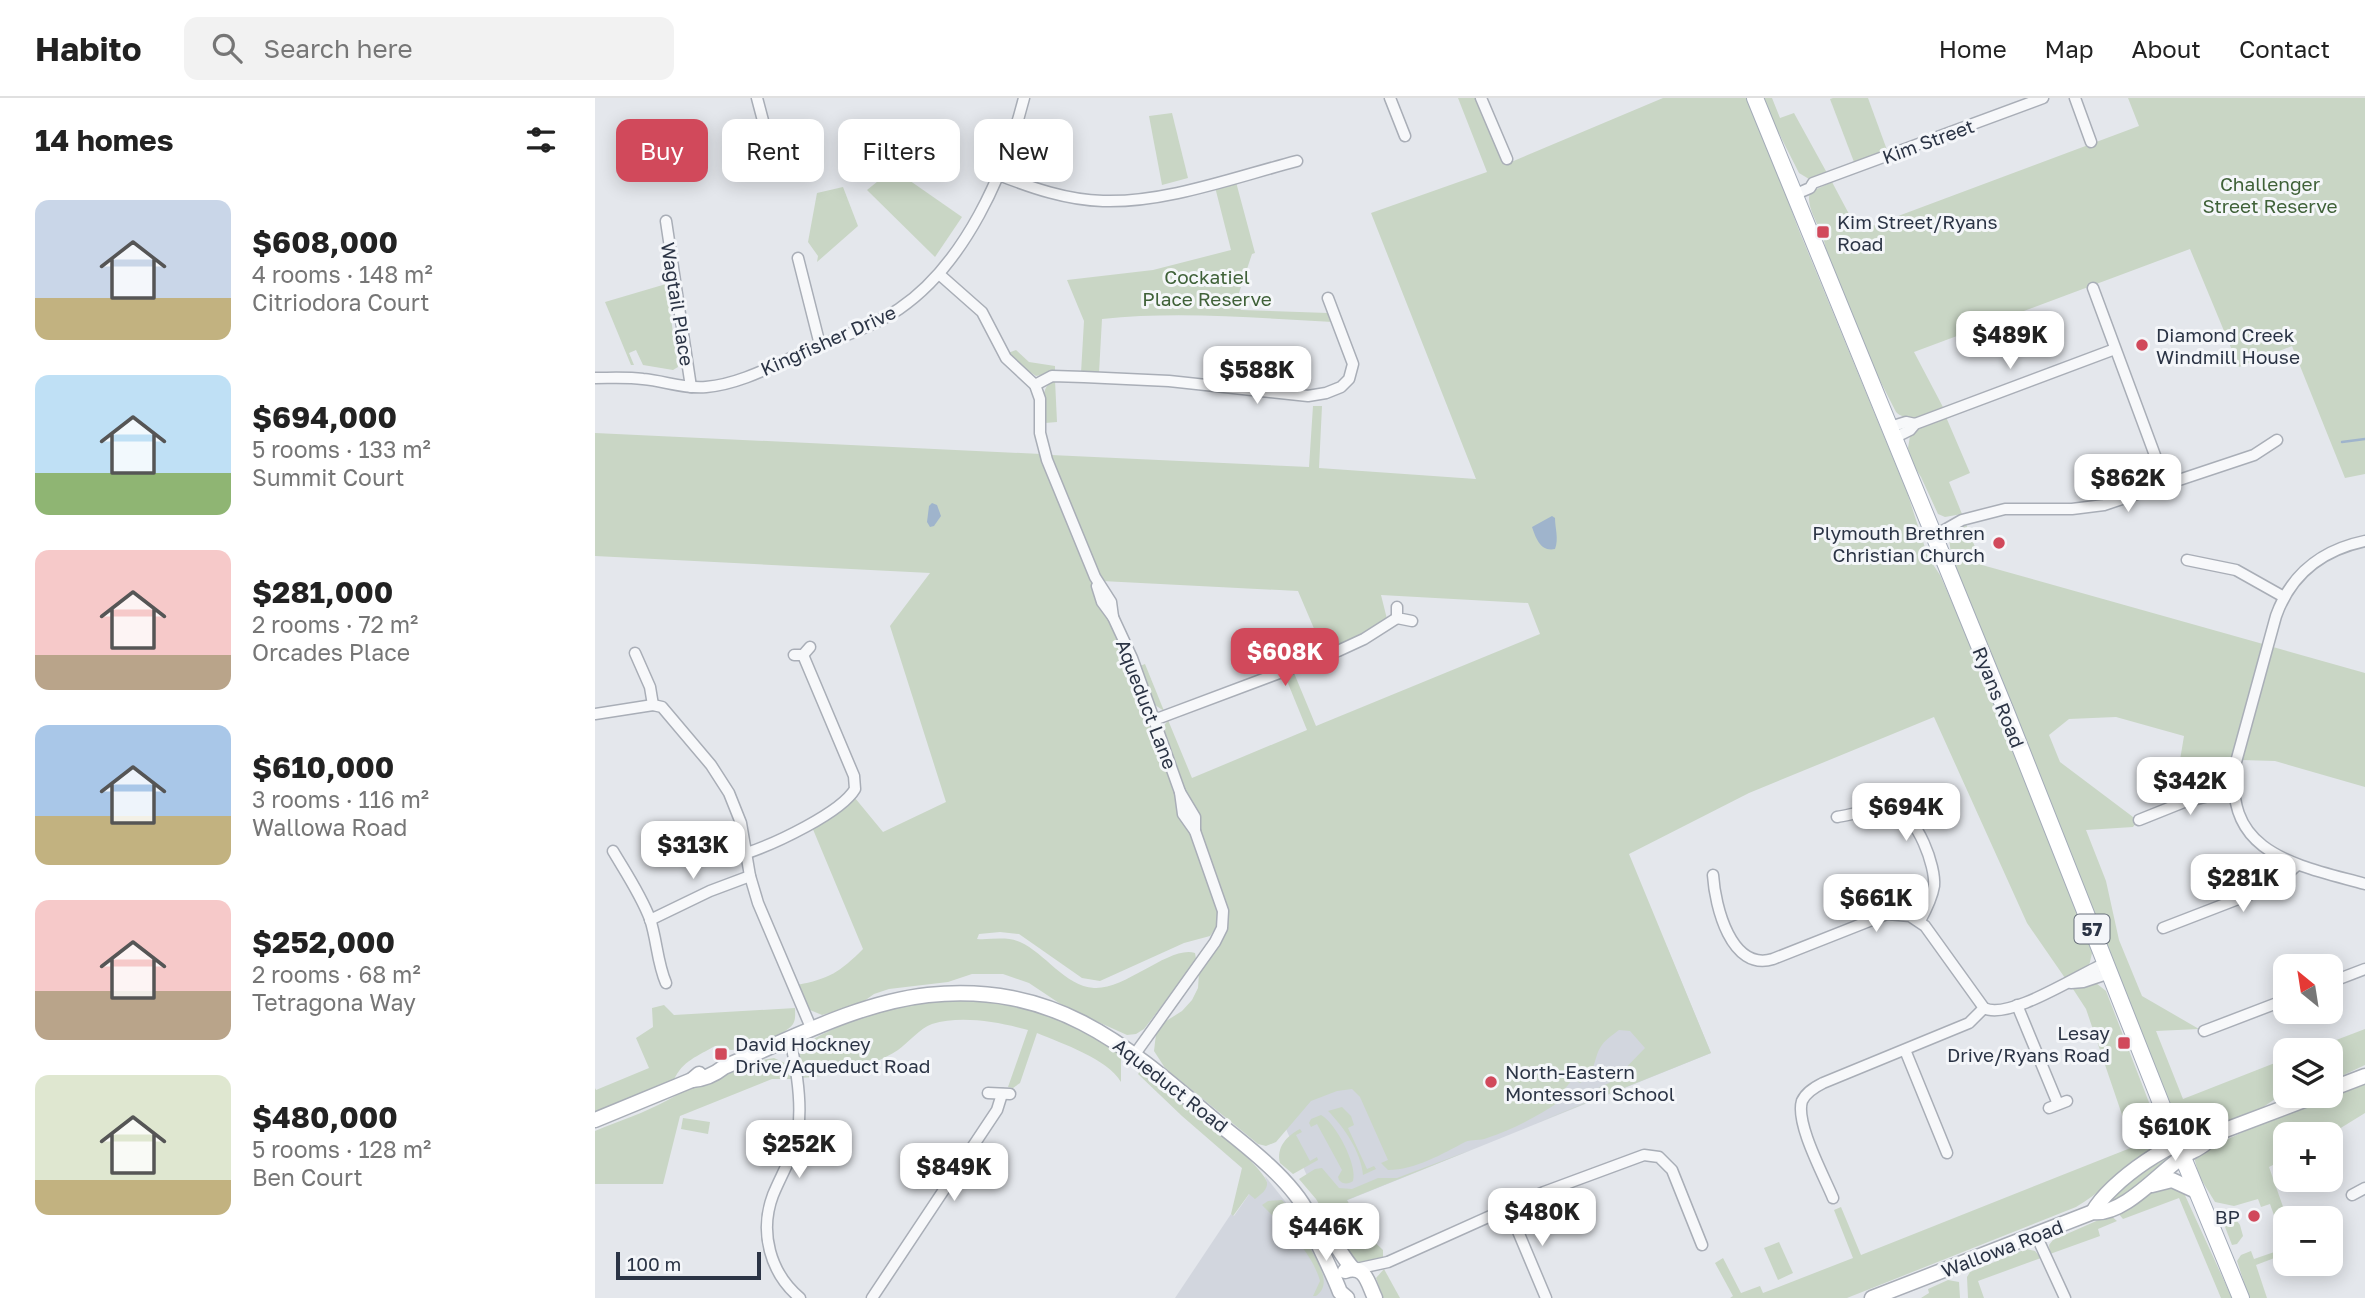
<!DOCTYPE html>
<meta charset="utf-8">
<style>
body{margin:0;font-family:"Golos Text",sans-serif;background:#f2f2f2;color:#222;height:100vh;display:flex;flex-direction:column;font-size:26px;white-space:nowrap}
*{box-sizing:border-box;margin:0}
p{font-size:23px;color:#767676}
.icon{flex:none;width:38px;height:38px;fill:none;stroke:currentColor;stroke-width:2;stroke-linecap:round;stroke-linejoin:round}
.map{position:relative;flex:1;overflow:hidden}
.side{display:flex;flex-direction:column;background:#fff;width:595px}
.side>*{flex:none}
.hud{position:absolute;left:21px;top:21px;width:665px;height:63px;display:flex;gap:14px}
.needle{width:46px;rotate:330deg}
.tools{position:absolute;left:1678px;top:856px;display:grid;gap:14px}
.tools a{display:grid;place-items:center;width:70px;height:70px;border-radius:14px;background:#fff;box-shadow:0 4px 18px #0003;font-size:35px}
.scale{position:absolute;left:21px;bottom:18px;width:145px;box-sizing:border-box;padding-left:7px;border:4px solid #2b3445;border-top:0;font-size:19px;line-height:24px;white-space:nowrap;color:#2b3445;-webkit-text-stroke:5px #f4f6f9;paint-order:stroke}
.price{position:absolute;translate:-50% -60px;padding:0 16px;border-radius:14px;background:#fff;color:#222;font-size:23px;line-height:46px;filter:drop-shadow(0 2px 4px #0008)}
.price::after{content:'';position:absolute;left:50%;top:42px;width:21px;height:16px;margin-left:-10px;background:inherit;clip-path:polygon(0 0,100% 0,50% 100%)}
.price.on{background:#d1495b;color:#fff}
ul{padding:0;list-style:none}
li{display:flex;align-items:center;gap:21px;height:175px;padding:0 35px}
li span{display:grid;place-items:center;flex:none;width:196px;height:140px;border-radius:14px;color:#555}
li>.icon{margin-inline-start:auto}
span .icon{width:84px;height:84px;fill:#fffc;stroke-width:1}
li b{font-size:30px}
h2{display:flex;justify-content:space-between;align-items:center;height:84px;padding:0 35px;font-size:30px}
.tag{padding:0 24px;border-radius:14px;background:#fff;box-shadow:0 4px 18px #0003;font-size:24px;line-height:63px}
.tag.on{background:#d1495b;color:#fff}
header{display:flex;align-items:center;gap:42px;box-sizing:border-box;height:98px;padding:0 35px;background:#fff;border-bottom:2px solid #e0e0e0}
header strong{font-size:33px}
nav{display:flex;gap:38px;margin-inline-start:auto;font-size:24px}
.search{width:490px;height:63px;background:#f2f2f2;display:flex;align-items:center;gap:18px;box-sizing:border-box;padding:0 24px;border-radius:14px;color:#767676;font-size:26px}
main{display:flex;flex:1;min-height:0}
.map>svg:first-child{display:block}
.built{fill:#d2d6de}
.green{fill:#c9d6c5}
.water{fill:#9fb4cc}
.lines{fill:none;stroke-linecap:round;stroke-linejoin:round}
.stream{stroke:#9fb4cc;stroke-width:2.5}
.street-casing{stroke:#a9aeb7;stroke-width:13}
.secondary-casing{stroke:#a9aeb7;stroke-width:17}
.primary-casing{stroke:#a3abb8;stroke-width:18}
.street{stroke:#f7f8fa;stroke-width:10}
.secondary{stroke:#fff;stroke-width:14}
.primary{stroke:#fff;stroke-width:16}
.poi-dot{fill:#d1495b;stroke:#f4f6f9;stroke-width:2.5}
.labels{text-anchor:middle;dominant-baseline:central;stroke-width:6;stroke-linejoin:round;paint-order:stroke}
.shield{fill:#f4f6f9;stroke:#676e7b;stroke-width:2}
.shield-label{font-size:18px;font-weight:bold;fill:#2b3445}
.street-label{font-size:19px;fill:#2b3445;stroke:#f4f6f9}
.park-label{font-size:19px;fill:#3f6138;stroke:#f4f6f9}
.poi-label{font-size:19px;fill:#2b3445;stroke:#f4f6f9;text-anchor:start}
</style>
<header>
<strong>Habito</strong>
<div class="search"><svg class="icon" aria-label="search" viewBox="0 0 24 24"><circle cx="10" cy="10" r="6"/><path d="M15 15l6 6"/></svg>Search here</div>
<nav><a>Home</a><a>Map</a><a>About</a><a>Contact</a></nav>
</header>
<main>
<section class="side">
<h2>14 homes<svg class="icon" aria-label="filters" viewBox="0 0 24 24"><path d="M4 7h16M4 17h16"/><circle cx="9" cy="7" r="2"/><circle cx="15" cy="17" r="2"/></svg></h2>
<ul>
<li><span style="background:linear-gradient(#c9d6e8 70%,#c2b280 0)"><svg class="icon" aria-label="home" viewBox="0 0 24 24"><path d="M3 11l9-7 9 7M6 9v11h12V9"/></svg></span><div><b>$608,000</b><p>4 rooms · 148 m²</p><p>Citriodora Court</p></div></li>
<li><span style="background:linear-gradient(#bfe0f5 70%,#8fb573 0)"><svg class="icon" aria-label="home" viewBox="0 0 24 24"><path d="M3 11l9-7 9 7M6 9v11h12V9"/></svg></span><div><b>$694,000</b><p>5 rooms · 133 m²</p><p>Summit Court</p></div></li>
<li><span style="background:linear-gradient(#f6c9c9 75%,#b9a48a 0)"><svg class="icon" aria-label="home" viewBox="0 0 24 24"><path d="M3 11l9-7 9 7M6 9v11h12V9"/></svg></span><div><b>$281,000</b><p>2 rooms · 72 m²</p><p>Orcades Place</p></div></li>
<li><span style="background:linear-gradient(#a9c7e8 65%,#c2b280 0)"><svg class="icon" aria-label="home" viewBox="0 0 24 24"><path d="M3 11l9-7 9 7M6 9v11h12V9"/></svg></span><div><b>$610,000</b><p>3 rooms · 116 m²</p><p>Wallowa Road</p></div></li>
<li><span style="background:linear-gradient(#f6c9c9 65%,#b9a48a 0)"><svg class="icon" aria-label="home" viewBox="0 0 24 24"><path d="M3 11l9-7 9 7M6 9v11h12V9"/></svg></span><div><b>$252,000</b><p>2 rooms · 68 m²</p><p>Tetragona Way</p></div></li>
<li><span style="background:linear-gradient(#dfe7d0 75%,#c2b280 0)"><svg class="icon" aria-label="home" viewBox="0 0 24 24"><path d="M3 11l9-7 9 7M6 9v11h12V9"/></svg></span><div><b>$480,000</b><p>5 rooms · 128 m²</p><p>Ben Court</p></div></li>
</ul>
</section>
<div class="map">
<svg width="1770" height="1200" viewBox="0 0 1770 1200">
<rect width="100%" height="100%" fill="#e4e7ec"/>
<g class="built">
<path d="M1072,849L1116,955L738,1108L718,1091L686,1020L690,1008Z"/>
<path d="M670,1078L697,1112L716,1144L742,1200H580L636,1116L639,1118L655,1095L672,1085Z"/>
</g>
<g class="green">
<path d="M863,0H880L909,67L1068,0H1152L1163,20L1203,130L1312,394L1333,459L1345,477L1397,595L1498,851L1494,868L1470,880L1432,825L1339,619L1154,695L1034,756L1116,955L939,1026L990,1005L991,996L1018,983L1050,950L1035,933L1024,932C1019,936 1011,941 1007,947C998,958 1002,976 985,985L978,981L962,1000L965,1003C942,1019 918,1031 892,1040C885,1043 877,1041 870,1044C847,1056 820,1072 793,1072L786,1065L793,1062L765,999L757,991L742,993L716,1003L681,1044L671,1048L663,1046L570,970L559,953L561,936L568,925L587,913L597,902L603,890L604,875L620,854L631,830L593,700L570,636L569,628L573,622L597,680L712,632L690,578L699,575L721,628L945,536L933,505L786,497L792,521L774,533L729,554L703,493L507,483L456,357L714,369L718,308H727L724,370L881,381L776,115L892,74Z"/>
<path d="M1166,0H1177L1185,20L1199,15L1232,75L1214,81L1204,75Z"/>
<path d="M1238,0H1273L1292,52L1259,64L1235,1Z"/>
<path d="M1533,0H1770V376L1750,380L1697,248L1644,269L1595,151L1319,254L1349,311C1334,316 1313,326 1301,314L1275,263L1231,156C1232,135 1209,112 1215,94L1237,84L1263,133L1544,28Z"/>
<path d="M577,15L593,80L567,87L554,18Z"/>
<path d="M298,71L367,119L340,159L272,92Z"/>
<path d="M641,84L660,155L657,156L641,204L646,212L733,215L738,224C662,220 583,213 507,221L504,275H486L489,223L472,182L558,172L636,152L620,89Z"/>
<path d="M248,89L263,128L222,164L223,158L213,144L222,95Z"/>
<path d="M71,186L83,269L78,272L48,267L41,252L34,255L39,267H36L10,204Z"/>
<path d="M421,252L434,264L460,268V274L441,278L425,267L413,255Z"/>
<path d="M460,282L462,324L450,325C450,310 443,288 460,282Z"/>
<path d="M1351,319L1375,375L1354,384L1367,416L1350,419L1343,416L1326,379L1317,365L1313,350L1315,338L1322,330Z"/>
<path d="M0,335L446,356L498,486L529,551L622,809L624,825L615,838L589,845L505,883L487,880L424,836L405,834L384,836L382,841C396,842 411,838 425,844C450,855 470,888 499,890C531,892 575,847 600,855L601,861L595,871L549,931L541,936L532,937L470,909L434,885L408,876H377L353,884L294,891L279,896L265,906L227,917L215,912L202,887C234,881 245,874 268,851L217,729L260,700L288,734L351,704L295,528L335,475L0,458Z"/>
<path d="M1371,426L1387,467L1668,546L1636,661L1633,682L1627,691L1598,698L1582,680L1589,638L1521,619L1474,621L1454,637L1465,664L1538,719L1541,725L1538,729L1491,732L1511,783L1524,842L1547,898L1604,931L1561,933L1588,1001L1690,961V998H1705L1680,1001L1664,1012L1596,1035L1589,1034L1584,1029L1357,464L1354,440L1360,431Z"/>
<path d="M1678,549L1770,575V689L1680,663L1646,662Z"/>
<path d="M550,566L569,613L560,607L545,568Z"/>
<path d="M1501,885L1511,893L1565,1033L1566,1041C1561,1050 1552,1053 1544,1059C1523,1076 1505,1095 1481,1109L1252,1200H1135L1138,1198L1120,1165L1128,1160L1146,1195L1165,1188L1168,1195L1258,1160L1239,1112L1246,1109L1266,1157L1538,1049L1491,911L1478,891Z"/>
<path d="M358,901L413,906L470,922L519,950L526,960V984C513,961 466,945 442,935L425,985L418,990L413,989L433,932C404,924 366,917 337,926C325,930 313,945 303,952C273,971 240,978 205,980L204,953C217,934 295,909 319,904C332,902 345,902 358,901Z"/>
<path d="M69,907L79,917L200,910C200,916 201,921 198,926C190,938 150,952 136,952C131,951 125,949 120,948C103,958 87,963 79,982L0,1015V990L1,992L54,970L41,940L58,929L57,910Z"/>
<path d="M1770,931V967L1736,983V952H1715Z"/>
<path d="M179,960L192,966L197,981H177L85,1018L68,1086H0V1033C24,1023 49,1015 71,1003C104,985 142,965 179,960Z"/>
<path d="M546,972C563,978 670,1069 672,1084C673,1092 666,1096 660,1101L654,1096L638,1118L636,1116L647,1070L587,1018L543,976Z"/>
<path d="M1770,984V1015L1736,1036H1690V1061L1674,1069L1692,1120H1690V1156L1661,1167L1672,1200H1654L1642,1163L1646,1157L1656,1153L1659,1161L1688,1151L1685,1142L1687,1140L1675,1106L1666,1109L1663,1101L1639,1108L1620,1104L1604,1078L1599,1059L1603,1055L1678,1020Z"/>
<path d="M747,1009L756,1018L759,1027L753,1030L772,1071L779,1068L781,1071L768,1077C766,1054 749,1029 733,1013Z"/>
<path d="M726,1017C740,1024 763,1067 758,1083C754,1086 748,1087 744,1082L743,1079L747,1072L722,1026L716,1029L714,1025L716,1021Z"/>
<path d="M88,1020L115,1024L113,1036L86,1031Z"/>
<path d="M705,1031L707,1034L701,1037L715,1063L722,1059L723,1062L698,1076L685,1065C681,1049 692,1038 705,1031Z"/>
<path d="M876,1052L752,1102L771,1136L788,1152V1160L767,1165L757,1161L721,1101L704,1081L720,1071L727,1070L744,1090L757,1091L783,1080H802Z"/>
<path d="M1573,1058L1575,1061L1548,1087L1516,1105V1101L1551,1071Z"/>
<path d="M1573,1086L1588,1093L1637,1200H1626L1584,1100L1528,1121L1523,1115L1566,1088Z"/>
<path d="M687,1102L697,1113L716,1144L713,1146C721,1162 739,1185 721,1198H718L725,1183C719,1161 699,1135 680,1123L681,1121L667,1107L673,1103Z"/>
<path d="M1515,1117L1522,1123L1503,1131L1505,1138L1455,1156L1454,1147L1458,1142Z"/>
<path d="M1631,1118L1639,1119L1645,1127L1648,1138L1642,1146L1637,1147L1627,1121Z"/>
<path d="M1184,1144L1198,1175L1183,1182L1169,1150Z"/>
<path d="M1431,1151L1440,1153L1446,1160L1383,1183L1389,1200H1373L1372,1179L1375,1174Z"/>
<path d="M789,1171L805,1200H788L781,1180Z"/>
<path d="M1353,1182L1364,1184L1365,1200H1326L1334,1195L1333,1191Z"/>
</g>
<g class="water">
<path d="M337,405L342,407L346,418L339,428L335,429L332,424L334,408Z"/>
<path d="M957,418L960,420C960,430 964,441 960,451C946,454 941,441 937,429Z"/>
</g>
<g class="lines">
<path class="stream" d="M1747,344L1770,341"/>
<g class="street-casing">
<g id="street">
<path d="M162,0L171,34"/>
<path d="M795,0L810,38"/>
<path d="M886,0L912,61"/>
<path d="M1480,0L1496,44"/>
<path d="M404,77C437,90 472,102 508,103C571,105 640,79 702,63"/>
<path d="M1201,96L1215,90L1218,85L1448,0"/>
<path d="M71,123L96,289"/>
<path d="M203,160L225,247"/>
<path d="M344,176L387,214L411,260L440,287L445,301V335L452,362L500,479L516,504L518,519"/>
<path d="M1498,190L1571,387"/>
<path d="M0,280C16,280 32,279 48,281C70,283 89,291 111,289C146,286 179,267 211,253C242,240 276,230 304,211C370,166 410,75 429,0"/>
<path d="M440,287L457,278L489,279L574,283L713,298L731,295L746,289L754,281L758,266L733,200"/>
<path d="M1295,329L1311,324L1320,326"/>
<path d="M1299,340L1315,332L1320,326L1520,251"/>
<path d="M1339,438L1367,422L1410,411H1477L1509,407L1659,357L1682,342"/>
<path d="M1770,443C1727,452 1696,476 1681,518L1641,664C1626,756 1702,767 1770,786"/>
<path d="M1592,462L1641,472L1689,499"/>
<path d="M502,488L507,504L518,519L537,560L585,694L600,719V733"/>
<path d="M802,509V520L817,523"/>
<path d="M40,555L55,589L58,607"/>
<path d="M199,557H208L215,549"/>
<path d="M0,616L58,607L67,609L116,667L134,695L146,725L155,778L163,805L217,932"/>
<path d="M559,622L743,553L769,541L802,520"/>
<path d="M1242,719C1260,716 1285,708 1302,713C1322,718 1341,768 1339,788C1337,800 1331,812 1325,823"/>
<path d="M1544,722L1589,704L1639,692"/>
<path d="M18,753C31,775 46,797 55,821C62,842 62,864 71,885"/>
<path d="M152,755C179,746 246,715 260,691L259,678L208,557"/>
<path d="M1118,777C1120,808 1136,874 1178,861L1292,816L1315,818L1330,828L1389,910C1414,923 1486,875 1511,865"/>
<path d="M55,822L115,793L155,778"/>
<path d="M1568,830L1682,786L1702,767"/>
<path d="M1736,884L1770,871"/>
<path d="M1476,885L1488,884L1515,875"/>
<path d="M1422,907L1463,1006"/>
<path d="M1609,933L1690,902"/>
<path d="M195,941C201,968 207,1006 203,1032C199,1057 187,1075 178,1097C164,1134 175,1175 205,1200"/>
<path d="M1310,952L1352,1055"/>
<path d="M540,956L620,844L627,830L628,813L600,733L588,716L585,694"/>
<path d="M393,995L415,996"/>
<path d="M1454,1010L1472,1003"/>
<path d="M1757,1097L1770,1090"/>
<path d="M1238,1100C1229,1078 1200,1025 1207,1003C1211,994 1220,989 1228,985L1374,925L1389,910"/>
<path d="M914,1112L951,1200"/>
<path d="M1441,1137L1470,1200"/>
<path d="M761,1171L793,1164L949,1094L1049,1057L1064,1059L1077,1072L1107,1147"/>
<path d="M277,1200L402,1012L407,996"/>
</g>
</g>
<g class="secondary-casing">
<g id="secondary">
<path d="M97,982C110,981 119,977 129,969C194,942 262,905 333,897C463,884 533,949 624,1026C652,1048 698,1084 713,1116C715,1121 715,1127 717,1132C726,1153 737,1173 745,1194L752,1200"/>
<path d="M1736,991L1770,978"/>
<path d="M0,1022L97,982L104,976"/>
<path d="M1557,1087L1577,1082L1601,1093"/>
<path d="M1498,1114C1513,1085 1584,1034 1617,1037L1720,998"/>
<path d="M714,1117C734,1129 743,1154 758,1171"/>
<path d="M750,1173C771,1166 773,1186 780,1200"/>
<path d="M1277,1200L1498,1114C1528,1118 1564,1075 1586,1060C1597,1052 1611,1049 1617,1037"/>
</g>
</g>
<g class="primary-casing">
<path id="primary" d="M1160,0L1412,616L1577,1033L1646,1200"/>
</g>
<use href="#street" class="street"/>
<use href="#secondary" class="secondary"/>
<use href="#primary" class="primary"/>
</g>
<g class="poi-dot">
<rect x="1221" y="127" width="14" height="14" rx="3.5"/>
<circle cx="1547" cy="247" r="7"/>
<circle cx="1404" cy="445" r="7"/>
<rect x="1522" y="938" width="14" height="14" rx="3.5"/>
<rect x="119" y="949" width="14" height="14" rx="3.5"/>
<circle cx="896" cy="984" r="7"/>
<circle cx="1659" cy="1118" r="7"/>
</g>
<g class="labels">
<rect class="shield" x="1479.5" y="816.5" width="35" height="29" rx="5"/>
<g class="shield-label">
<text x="1497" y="831">57</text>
</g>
<g class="street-label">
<text transform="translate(1333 43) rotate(-20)">Kim Street</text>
<text transform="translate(83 206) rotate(81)">Wagtail Place</text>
<text transform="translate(233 242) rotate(-24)">Kingfisher Drive</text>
<text transform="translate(1404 599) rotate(68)">Ryans Road</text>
<text transform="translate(552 606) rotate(69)">Aqueduct Lane</text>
<text transform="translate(576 987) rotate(38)">Aqueduct Road</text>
<text transform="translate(1407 1150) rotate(-21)">Wallowa Road</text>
</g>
<g class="park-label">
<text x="1675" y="85">Challenger<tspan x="1675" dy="22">Street Reserve</tspan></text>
<text x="612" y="178">Cockatiel<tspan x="612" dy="22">Place Reserve</tspan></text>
</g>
<g class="poi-label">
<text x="1242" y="123">Kim Street/Ryans<tspan x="1242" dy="22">Road</tspan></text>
<text x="1561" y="236">Diamond Creek<tspan x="1561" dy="22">Windmill House</tspan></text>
<text x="1390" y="434" text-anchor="end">Plymouth Brethren<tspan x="1390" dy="22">Christian Church</tspan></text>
<text x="1515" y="934" text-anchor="end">Lesay<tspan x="1515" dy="22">Drive/Ryans Road</tspan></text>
<text x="140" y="945">David Hockney<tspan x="140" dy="22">Drive/Aqueduct Road</tspan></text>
<text x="910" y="973">North-Eastern<tspan x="910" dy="22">Montessori School</tspan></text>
<text x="1645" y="1118" text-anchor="end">BP</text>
</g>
</g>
</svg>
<div class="tools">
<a><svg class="needle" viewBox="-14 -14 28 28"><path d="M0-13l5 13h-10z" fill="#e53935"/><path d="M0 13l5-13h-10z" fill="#767676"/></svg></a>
<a><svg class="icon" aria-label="layers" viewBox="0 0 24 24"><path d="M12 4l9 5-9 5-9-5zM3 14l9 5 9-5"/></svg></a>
<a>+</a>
<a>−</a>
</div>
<div class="scale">100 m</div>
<b class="price" style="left:1415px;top:273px">$489K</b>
<b class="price" style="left:662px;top:308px">$588K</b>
<b class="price" style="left:1533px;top:416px">$862K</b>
<b class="price on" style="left:690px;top:590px">$608K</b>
<b class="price" style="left:1595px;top:719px">$342K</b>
<b class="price" style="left:1311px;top:745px">$694K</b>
<b class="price" style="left:98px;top:783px">$313K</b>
<b class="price" style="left:1648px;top:816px">$281K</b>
<b class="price" style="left:1281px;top:836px">$661K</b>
<b class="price" style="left:1580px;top:1065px">$610K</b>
<b class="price" style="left:204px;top:1082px">$252K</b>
<b class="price" style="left:359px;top:1105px">$849K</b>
<b class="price" style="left:947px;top:1150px">$480K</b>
<b class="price" style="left:731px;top:1165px">$446K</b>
<div class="hud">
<a class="tag on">Buy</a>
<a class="tag">Rent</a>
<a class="tag">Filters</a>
<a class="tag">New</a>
</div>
</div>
</main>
